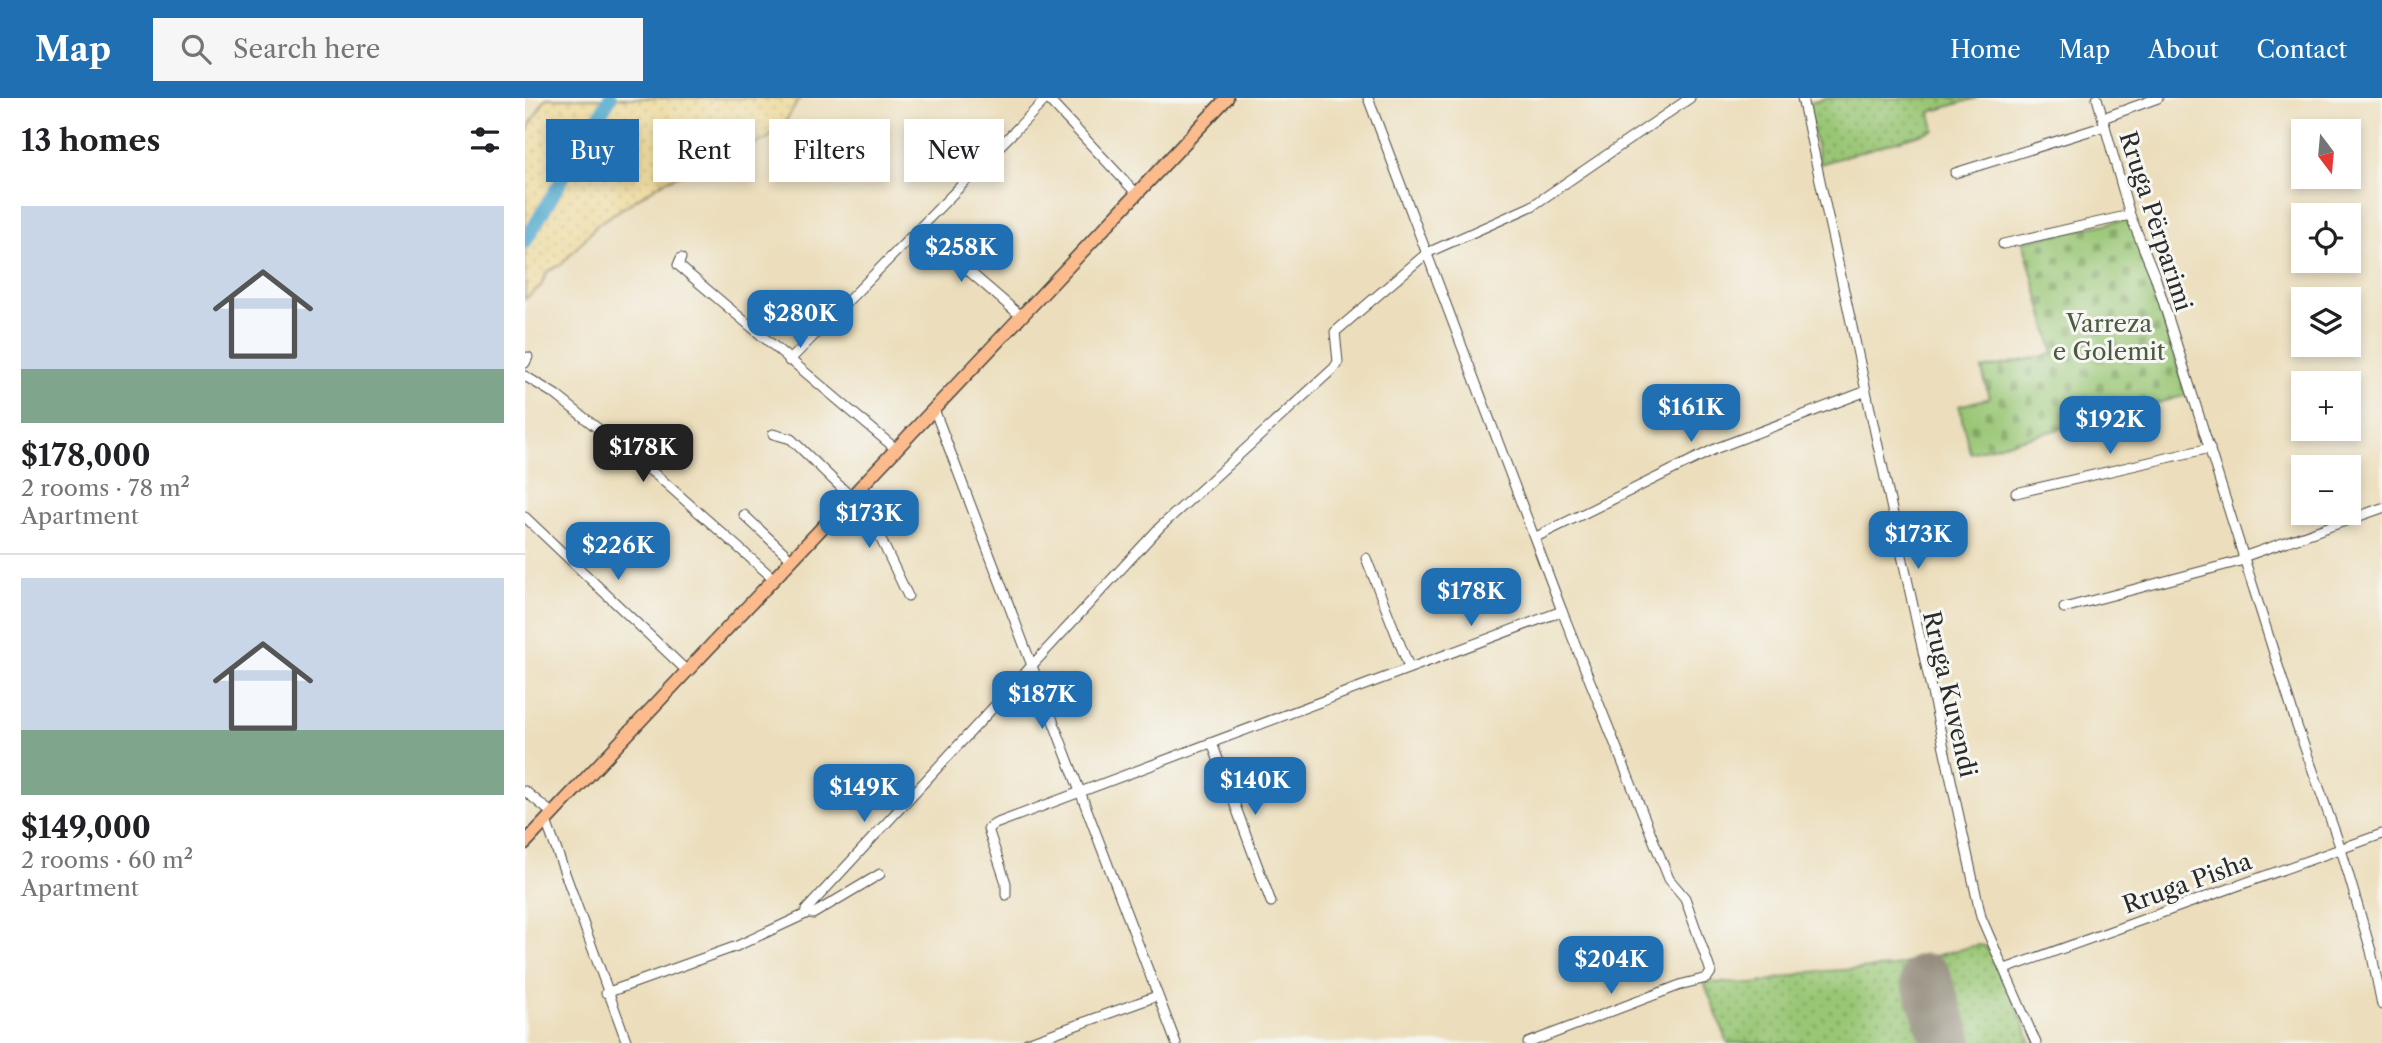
<!DOCTYPE html>
<meta charset="utf-8">
<style>
body{margin:0;font-family:"Libre Caslon Text",serif;background:#f6f6f6;color:#202124;height:100vh;display:flex;flex-direction:column;font-size:26px;white-space:nowrap}
*{box-sizing:border-box;margin:0}
p{font-size:23px;color:#757577}
.icon{flex:none;width:38px;height:38px;fill:none;stroke:currentColor;stroke-width:2;stroke-linecap:round;stroke-linejoin:round}
.map{position:relative;flex:1;overflow:hidden}
.sheet{display:flex;flex-direction:column;background:#fff;width:525px}
.sheet>*{flex:none}
.top-card{position:absolute;left:21px;top:21px;width:665px;height:63px;display:flex;gap:14px}
.needle{width:46px;rotate:164deg}
.tools{position:absolute;left:1766px;top:21px;display:grid;gap:14px}
.tools a{display:grid;place-items:center;width:70px;height:70px;border-radius:0px;background:#fff;box-shadow:0 4px 10px #0003;font-size:35px}
.price{position:absolute;translate:-50% -60px;padding:0 16px;border-radius:14px;background:#1f6fb2;color:#fff;font-size:23px;line-height:46px;filter:drop-shadow(0 2px 4px #0008)}
.price::after{content:'';position:absolute;left:50%;top:42px;width:21px;height:16px;margin-left:-10px;background:inherit;clip-path:polygon(0 0,100% 0,50% 100%)}
.price.current{background:#222;color:#fff}
ul{padding:0;list-style:none}
li{display:grid;align-content:center;gap:14px;height:371px;padding:0 21px}
li+li{border-top:2px solid #e0e0e0}
li span{display:grid;place-items:center;height:217px;border-radius:0px;color:#555}
li>.icon{margin-inline-start:auto}
span .icon{width:126px;height:126px;fill:#fffc;stroke-width:1}
li b{font-size:30px}
h2{display:flex;justify-content:space-between;align-items:center;height:84px;padding:0 21px;font-size:30px}
.tag{padding:0 24px;border-radius:0px;background:#fff;box-shadow:0 4px 10px #0003;font-size:24px;line-height:63px}
.tag.current{background:#1f6fb2;color:#fff}
header{display:flex;align-items:center;gap:42px;box-sizing:border-box;height:98px;padding:0 35px;background:#1f6fb2;color:#fff}
header strong{font-size:33px}
nav{display:flex;gap:38px;margin-inline-start:auto;font-size:24px}
.search{width:490px;height:63px;background:#f6f6f6;display:flex;align-items:center;gap:18px;box-sizing:border-box;padding:0 24px;border-radius:0px;color:#757577;font-size:26px}
main{display:flex;flex:1;min-height:0}
.map>svg:first-child{display:block}
.grass{fill:url(#grass-dots);stroke:#627850;stroke-width:2}
.sand{fill:url(#sand-dots);stroke:#8c8264;stroke-width:2}
.cemetery{fill:url(#cemetery-stones);stroke:#627850;stroke-width:2}
.lines{fill:none;stroke-linecap:round;stroke-linejoin:round}
.river{stroke:#50a8cd;stroke-width:14}
.runway{stroke:#8c8474;stroke-width:51}
.minor-casing{stroke:#484641;stroke-width:11}
.major-casing{stroke:#484641;stroke-width:15}
.minor{stroke:#fff;stroke-width:9}
.major{stroke:#fbbb8c;stroke-width:12}
.labels{text-anchor:middle;dominant-baseline:central;stroke-width:6;stroke-linejoin:round;paint-order:stroke}
.street-label{font-size:24px;fill:#2b2b2b;stroke:#f6f6f2}
.park-label{font-size:24px;fill:#4c5a41;stroke:#f6f6f2}
</style>
<header>
<strong>Map</strong>
<div class="search"><svg class="icon" aria-label="search" viewBox="0 0 24 24"><circle cx="10" cy="10" r="6"/><path d="M15 15l6 6"/></svg>Search here</div>
<nav><a>Home</a><a>Map</a><a>About</a><a>Contact</a></nav>
</header>
<main>
<section class="sheet">
<h2>13 homes<svg class="icon" aria-label="filters" viewBox="0 0 24 24"><path d="M4 7h16M4 17h16"/><circle cx="9" cy="7" r="2"/><circle cx="15" cy="17" r="2"/></svg></h2>
<ul>
<li><span style="background:linear-gradient(#c9d6e8 75%,#7fa58c 0)"><svg class="icon" aria-label="home" viewBox="0 0 24 24"><path d="M3 11l9-7 9 7M6 9v11h12V9"/></svg></span><div><b>$178,000</b><p>2 rooms · 78 m²</p><p>Apartment</p></div></li>
<li><span style="background:linear-gradient(#c9d6e8 70%,#7fa58c 0)"><svg class="icon" aria-label="home" viewBox="0 0 24 24"><path d="M3 11l9-7 9 7M6 9v11h12V9"/></svg></span><div><b>$149,000</b><p>2 rooms · 60 m²</p><p>Apartment</p></div></li>
</ul>
</section>
<div class="map">
<svg width="1857" height="945" viewBox="0 0 1857 945">
<defs>
<pattern id="grass-dots" width="8" height="8" patternUnits="userSpaceOnUse" patternTransform="scale(1.75)"><rect width="8" height="8" fill="#99c674"/><path d="M2 2h.1M6 6h.1" fill="none" stroke="#7da15f" stroke-width="1.8" stroke-linecap="round"/></pattern>
<pattern id="sand-dots" width="8" height="8" patternUnits="userSpaceOnUse" patternTransform="scale(1.75)"><rect width="8" height="8" fill="#eeda9e"/><path d="M2 2h.1M6 6h.1" fill="none" stroke="#cb8" stroke-width="1.8" stroke-linecap="round"/></pattern>
<pattern id="cemetery-stones" width="16" height="16" patternUnits="userSpaceOnUse" patternTransform="scale(1.75)"><rect width="16" height="16" fill="#99c674"/><path d="M2 7V4a2 2 0 0 1 4 0v3zM10 15v-3a2 2 0 0 1 4 0v3z" fill="#7da15f"/></pattern>
</defs>
<rect width="100%" height="100%" fill="#f6f6f2"/>
<filter id="ink" filterUnits="userSpaceOnUse"><feTurbulence type="fractalNoise" baseFrequency=".0143" numOctaves="2"/><feDisplacementMap in="SourceGraphic" scale="14" xChannelSelector="R" yChannelSelector="G"/><feConvolveMatrix kernelMatrix="1 2 1 2 8 2 1 2 1" color-interpolation-filters="sRGB"/></filter>
<filter id="wash" filterUnits="userSpaceOnUse"><feTurbulence type="fractalNoise" baseFrequency=".00686" numOctaves="4" result="noise"/><feDisplacementMap in="SourceGraphic" scale="28" xChannelSelector="R" yChannelSelector="G"/><feGaussianBlur stdDeviation="1.57" result="paint"/><feColorMatrix in="noise" values="0 0 0 0 0 0 0 0 0 0 0 0 0 0 0 0 0 1.4 0 .05"/><feComposite in="paint" operator="in"/></filter>
<g filter="url(#wash)">
<rect width="100%" height="100%" fill="#ecdebc"/>
<g class="grass">
<path d="M1302,0H1452L1405,14L1409,32L1295,66L1282,6Z"/>
<path d="M1452,847L1460,848C1481,878 1494,911 1506,945H1203L1179,884L1229,886L1285,874L1366,869Z"/>
</g>
<path class="sand" d="M21,0H275L262,21L242,41L140,83L73,126L37,166L22,174L16,188L0,201V35Z"/>
<path class="cemetery" d="M1605,121L1662,297L1445,355L1434,308L1464,300L1457,271L1529,256L1498,143Z"/>
<g class="lines">
<path class="river" d="M0,144L85,0"/>
<path class="runway" d="M1401,881L1423,945"/>
</g>
</g>
<g filter="url(#ink)">
<g class="lines">
<g class="minor-casing">
<g id="minor">
<path d="M522,0L612,96"/>
<path d="M1277,0L1456,819L1511,945"/>
<path d="M1572,0L1605,117L1630,178L1772,628L1816,751L1846,853L1857,907"/>
<path d="M1578,20L1633,0"/>
<path d="M1430,75L1580,28"/>
<path d="M395,131L496,218"/>
<path d="M1478,146L1605,117"/>
<path d="M156,160L153,167L371,351"/>
<path d="M264,263L522,0"/>
<path d="M0,265L3,259"/>
<path d="M0,278L31,297L137,382L249,481"/>
<path d="M409,311L651,945"/>
<path d="M248,336L266,341L326,399"/>
<path d="M333,393L383,498"/>
<path d="M1491,395L1685,350"/>
<path d="M219,417L267,462"/>
<path d="M0,419L162,573"/>
<path d="M1011,439L1192,350L1339,294"/>
<path d="M1718,459L1857,410"/>
<path d="M841,460L884,569"/>
<path d="M1539,510L1719,462"/>
<path d="M687,645L746,804"/>
<path d="M0,693L28,716"/>
<path d="M21,723L102,945"/>
<path d="M355,776L288,816L281,812L635,429L809,270L813,264L810,234L902,155L1007,108L1165,0"/>
<path d="M481,797V785L463,731L470,726L1037,513L843,0"/>
<path d="M1480,871L1857,736"/>
<path d="M81,895L212,848L283,815"/>
<path d="M502,945L632,898"/>
<path d="M1003,945L1158,886L1182,880L1186,874L1160,800L1144,781L1037,513"/>
</g>
</g>
<g class="major-casing">
<path id="major" d="M0,745L702,0"/>
</g>
<use href="#minor" class="minor"/>
<use href="#major" class="major"/>
</g>
</g>
<g class="labels">
<g class="street-label">
<text transform="translate(1631 123) rotate(72)">Rruga Përparimi</text>
<text transform="translate(1425 596) rotate(77)">Rruga Kuvendi</text>
<text transform="translate(1662 785) rotate(-20)">Rruga Pisha</text>
</g>
<g class="park-label">
<text x="1584" y="225">Varreza<tspan x="1584" dy="28">e Golemit</tspan></text>
</g>
</g>
</svg>
<div class="tools">
<a><svg class="needle" viewBox="-14 -14 28 28"><path d="M0-13l5 13h-10z" fill="#e53935"/><path d="M0 13l5-13h-10z" fill="#757577"/></svg></a>
<a><svg class="icon" aria-label="locate" viewBox="0 0 24 24"><circle cx="12" cy="12" r="6"/><path d="M12 2v4M12 18v4M2 12h4M18 12h4"/></svg></a>
<a><svg class="icon" aria-label="layers" viewBox="0 0 24 24"><path d="M12 4l9 5-9 5-9-5zM3 14l9 5 9-5"/></svg></a>
<a>+</a>
<a>−</a>
</div>
<b class="price" style="left:436px;top:186px">$258K</b>
<b class="price" style="left:275px;top:252px">$280K</b>
<b class="price" style="left:1166px;top:346px">$161K</b>
<b class="price" style="left:1585px;top:358px">$192K</b>
<b class="price current" style="left:118px;top:386px">$178K</b>
<b class="price" style="left:344px;top:452px">$173K</b>
<b class="price" style="left:1393px;top:473px">$173K</b>
<b class="price" style="left:93px;top:484px">$226K</b>
<b class="price" style="left:946px;top:530px">$178K</b>
<b class="price" style="left:517px;top:633px">$187K</b>
<b class="price" style="left:730px;top:719px">$140K</b>
<b class="price" style="left:339px;top:726px">$149K</b>
<b class="price" style="left:1086px;top:898px">$204K</b>
<div class="top-card">
<a class="tag current">Buy</a>
<a class="tag">Rent</a>
<a class="tag">Filters</a>
<a class="tag">New</a>
</div>
</div>
</main>
